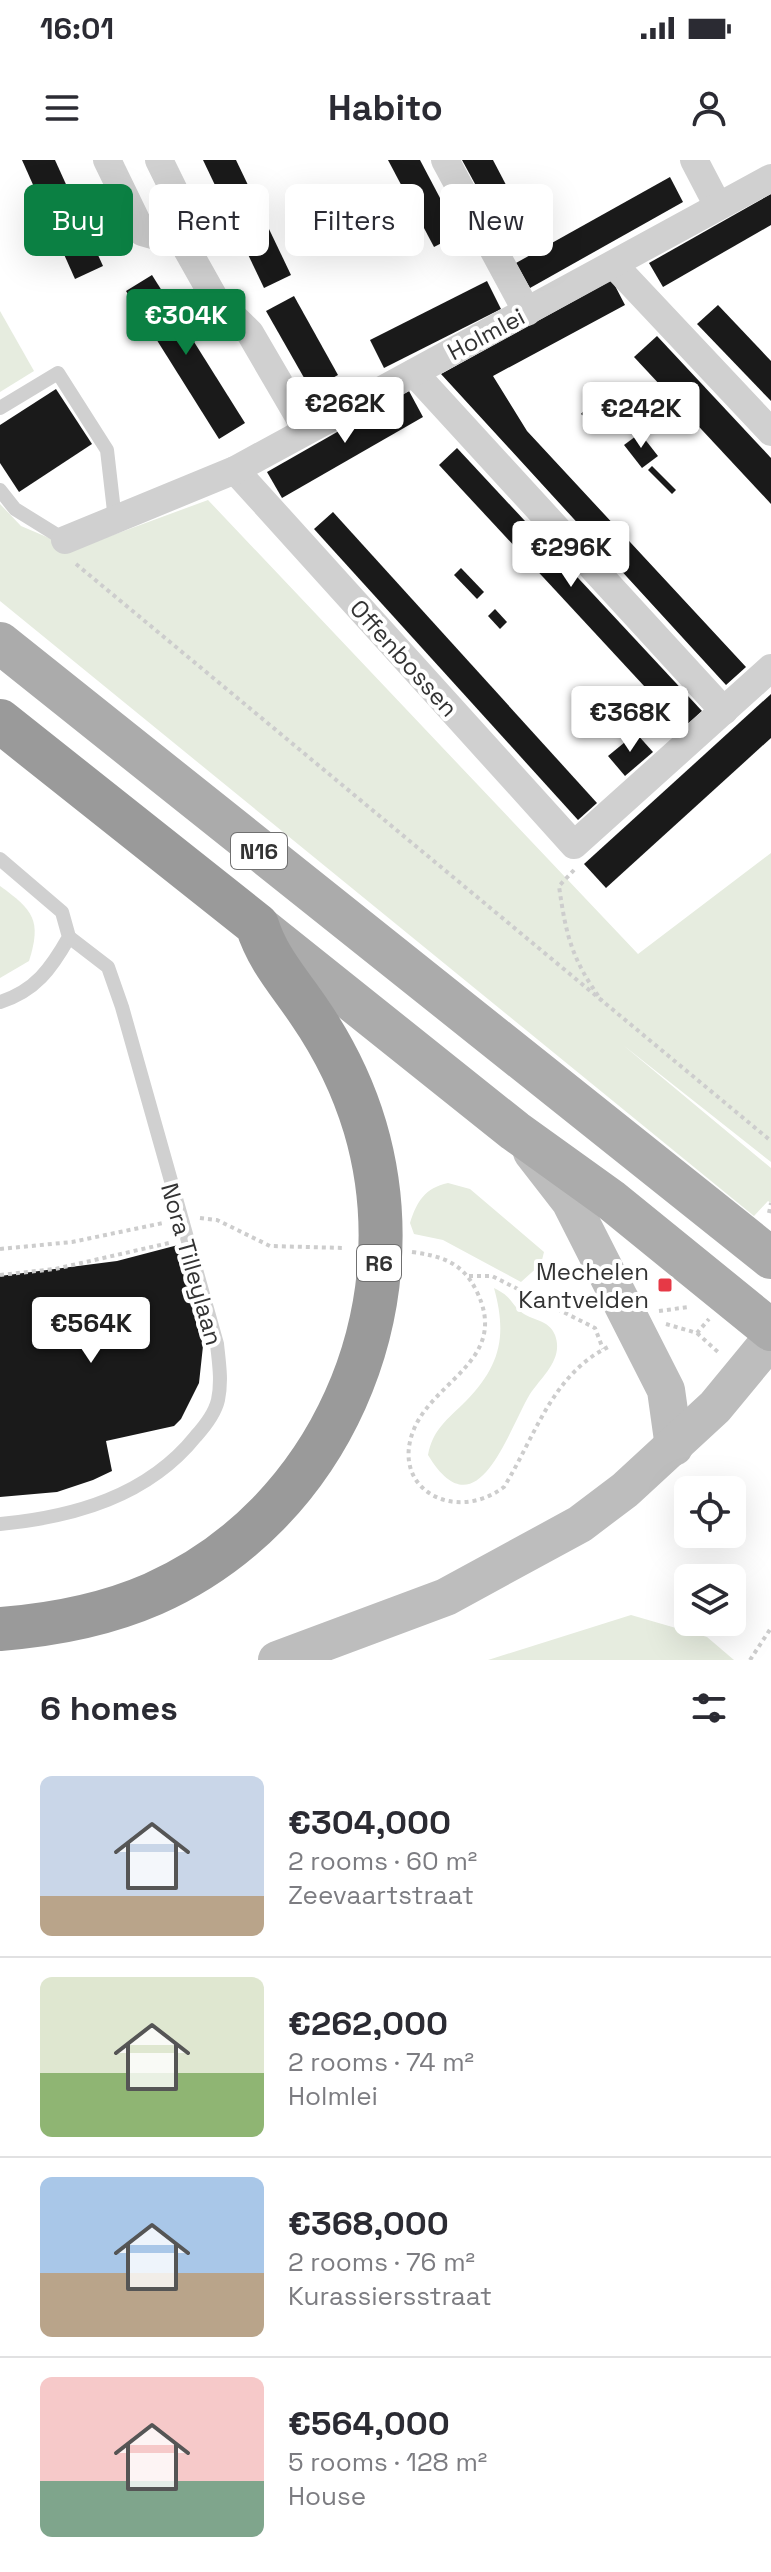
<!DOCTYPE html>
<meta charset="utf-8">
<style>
body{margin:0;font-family:"Space Grotesk",sans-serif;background:#f2f2f3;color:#2b2b33;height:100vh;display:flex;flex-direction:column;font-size:30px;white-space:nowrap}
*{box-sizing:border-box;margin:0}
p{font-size:26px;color:#7c7c81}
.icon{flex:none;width:44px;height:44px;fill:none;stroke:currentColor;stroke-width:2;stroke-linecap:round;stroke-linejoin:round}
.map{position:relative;height:1500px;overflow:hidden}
.drawer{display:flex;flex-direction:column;background:#fff;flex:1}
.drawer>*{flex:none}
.hud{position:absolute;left:24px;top:24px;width:724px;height:72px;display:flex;gap:16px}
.controls{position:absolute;left:674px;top:1316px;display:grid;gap:16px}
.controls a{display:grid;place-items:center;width:72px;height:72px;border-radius:12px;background:#fff;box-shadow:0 8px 32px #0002;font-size:40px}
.price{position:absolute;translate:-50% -68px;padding:0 18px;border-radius:8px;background:#fff;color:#222;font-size:26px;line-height:52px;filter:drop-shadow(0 2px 4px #0008)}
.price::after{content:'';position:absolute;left:50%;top:48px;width:24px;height:18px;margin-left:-12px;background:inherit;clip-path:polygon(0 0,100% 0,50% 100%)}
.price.active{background:#0b8043;color:#fff}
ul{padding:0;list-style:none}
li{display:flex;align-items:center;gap:24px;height:200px;padding:0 40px}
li+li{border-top:2px solid #e1e1e2}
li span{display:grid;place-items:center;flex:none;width:224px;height:160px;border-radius:12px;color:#555}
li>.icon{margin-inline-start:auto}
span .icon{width:96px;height:96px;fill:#fffc;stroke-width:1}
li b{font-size:34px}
h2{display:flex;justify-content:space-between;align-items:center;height:96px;padding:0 40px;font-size:34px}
.pill{padding:0 28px;border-radius:12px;background:#fff;box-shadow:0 8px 32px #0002;font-size:28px;line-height:72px}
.pill.active{background:#0b8043;color:#fff}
.status{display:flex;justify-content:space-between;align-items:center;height:56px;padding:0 40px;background:#fff;direction:ltr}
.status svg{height:22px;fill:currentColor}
header{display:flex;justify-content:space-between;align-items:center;height:104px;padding:0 40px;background:#fff;font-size:36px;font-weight:700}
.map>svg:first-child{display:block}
.green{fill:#e6ecdf}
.building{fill:#1a1a1a}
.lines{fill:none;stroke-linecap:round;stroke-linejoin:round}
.path{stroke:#cdcdcd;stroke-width:4;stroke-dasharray:4 4;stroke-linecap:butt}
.lane{stroke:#d0d0d0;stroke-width:14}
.street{stroke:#d0d0d0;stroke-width:28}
.secondary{stroke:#bdbdbd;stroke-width:38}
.primary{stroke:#ababab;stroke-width:42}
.highway{stroke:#9a9a9a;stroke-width:44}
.poi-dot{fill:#e63946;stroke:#fff;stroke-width:3}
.labels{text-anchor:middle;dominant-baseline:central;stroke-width:8;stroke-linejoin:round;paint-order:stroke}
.shield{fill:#fff;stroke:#707070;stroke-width:2}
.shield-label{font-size:22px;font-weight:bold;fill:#333}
.street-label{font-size:24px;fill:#333;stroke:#fff}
.poi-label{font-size:24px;fill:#333;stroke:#fff;text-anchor:end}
</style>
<div class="status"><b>16:01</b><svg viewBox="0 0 49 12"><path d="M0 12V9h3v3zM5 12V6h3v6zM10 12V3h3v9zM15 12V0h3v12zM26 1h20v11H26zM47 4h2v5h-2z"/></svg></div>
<header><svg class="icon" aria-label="menu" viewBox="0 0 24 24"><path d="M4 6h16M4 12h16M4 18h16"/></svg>Habito<svg class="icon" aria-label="person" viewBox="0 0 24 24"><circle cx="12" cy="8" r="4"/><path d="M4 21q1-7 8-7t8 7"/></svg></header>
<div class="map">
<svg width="771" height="1500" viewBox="0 0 771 1500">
<rect width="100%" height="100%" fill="#fff"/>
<g class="green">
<path d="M0,151L34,211L0,232Z"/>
<path d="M208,340L638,794L771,693V1002L623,885L771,1008V1043L768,1041L754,1056L0,441V344L21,366L75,389Z"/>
<path d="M0,726C33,750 42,760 29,801L0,818Z"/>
<path d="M448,1023L470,1029L544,1092L541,1104L521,1122L443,1080L414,1074L410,1063C417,1041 425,1028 448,1023Z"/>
<path d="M494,1128C512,1137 508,1140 520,1151C531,1161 549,1159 555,1175C564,1199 542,1216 530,1234C508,1270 477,1376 428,1295C433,1269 447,1260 466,1241C501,1205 507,1175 494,1128Z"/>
<path d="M631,1455L707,1477L734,1500H488Z"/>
</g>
<g class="building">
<path d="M22,0H55L103,106L75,119Z"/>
<path d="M203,0H236L291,115L264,128Z"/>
<path d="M388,0H420L459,74L434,87Z"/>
<path d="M462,0H493L516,44L493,57Z"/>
<path d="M670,17L683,42L530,128L516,103Z"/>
<path d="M771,34V65L663,127L649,103Z"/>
<path d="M152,115L245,263L219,279L126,131Z"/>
<path d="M612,120L625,145L493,216L527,271L746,507L726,525L441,214Z"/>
<path d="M487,121L501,149L384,208L370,180Z"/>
<path d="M294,136L338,215L311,230L266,151Z"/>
<path d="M718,145L771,201V241L697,164Z"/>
<path d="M657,176L771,298V344L634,197Z"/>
<path d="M56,229L92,284L19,332L0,303V265Z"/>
<path d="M409,231L423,257L282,338L267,312Z"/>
<path d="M592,241L601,248L590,261L581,254Z"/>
<path d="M640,273L658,296L642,308L624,285Z"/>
<path d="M457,288L702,551L683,568L439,305Z"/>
<path d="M652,306L676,330L672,334L648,310Z"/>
<path d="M333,352L597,643L578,660L314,369Z"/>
<path d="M461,408L484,432L477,439L454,415Z"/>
<path d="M495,449L507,462L500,469L488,456Z"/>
<path d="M771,534V578L606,728L584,704Z"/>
<path d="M636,573L653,592L625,616L608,596Z"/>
<path d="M178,1085L203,1186L199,1223L181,1259L174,1266L106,1281L112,1311L93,1320L57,1332L0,1337V1116L117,1101Z"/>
</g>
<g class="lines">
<g class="path">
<path d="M76,404L771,981"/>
<path d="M574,710L559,726C566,776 572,800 602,841"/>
<path d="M769,1053L771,1043"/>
<path d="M200,1058L217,1060L270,1086L344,1088"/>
<path d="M0,1089L72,1082L163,1063"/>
<path d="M412,1092C441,1096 462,1102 476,1130C511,1199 435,1219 414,1269C389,1329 455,1364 504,1327C536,1275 552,1214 610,1186"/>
<path d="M0,1115L55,1109L169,1083"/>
<path d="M469,1116H492L595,1168L603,1189"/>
<path d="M659,1151L689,1147"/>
<path d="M666,1164L697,1173L709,1159"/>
<path d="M697,1173L719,1193"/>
<path d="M750,1500L771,1468"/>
</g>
<g class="lane">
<path d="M0,248L58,213L107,290L115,360"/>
<path d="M0,330L15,349L65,380"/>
<path d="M0,699L62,752L69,777C51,809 35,831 0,842"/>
<path d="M0,1364C74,1357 148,1336 196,1276C205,1266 215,1253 218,1240C222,1221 219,1203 217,1184L122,847L108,807L69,777"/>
</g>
<g class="street">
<path d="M107,0L142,72L184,84"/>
<path d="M159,0L184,51V84L215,139L250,173L306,269"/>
<path d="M445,0L527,152"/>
<path d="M694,0L718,46"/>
<path d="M614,105L771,272"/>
<path d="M414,213L724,551"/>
<path d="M235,310L574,685L771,508"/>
<path d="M65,380L235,310L771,18"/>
</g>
<g class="secondary">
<path d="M532,992L570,1041L666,1230L674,1287"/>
<path d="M277,1500L446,1437L580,1364L625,1330L715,1247L771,1179"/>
</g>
<g class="primary">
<path d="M0,483L771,1098"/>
<path d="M257,765L515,971L611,1040L771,1170"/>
</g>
<path class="highway" d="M0,561L257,765C268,800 290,823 310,853C334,888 353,927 365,967C419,1150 329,1356 153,1434C105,1455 52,1465 0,1469"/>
</g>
<rect class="poi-dot" x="657" y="1117" width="16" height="16" rx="4"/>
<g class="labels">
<g class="shield">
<rect x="231" y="673" width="56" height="36" rx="6"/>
<rect x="357" y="1085" width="44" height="36" rx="6"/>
</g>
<g class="shield-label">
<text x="259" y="691">N16</text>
<text x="379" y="1103">R6</text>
</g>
<g class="street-label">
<text transform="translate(486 174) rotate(-28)">Holmlei</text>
<text transform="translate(404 498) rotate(48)">Offenbossen</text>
<text transform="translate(192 1104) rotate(74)">Nora Tilleylaan</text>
</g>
<g class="poi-label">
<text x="649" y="1111">Mechelen<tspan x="649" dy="28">Kantvelden</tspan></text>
</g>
</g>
</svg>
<div class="controls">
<a><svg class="icon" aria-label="locate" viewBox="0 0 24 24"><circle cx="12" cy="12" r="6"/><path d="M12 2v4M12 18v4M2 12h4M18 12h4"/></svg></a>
<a><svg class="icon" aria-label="layers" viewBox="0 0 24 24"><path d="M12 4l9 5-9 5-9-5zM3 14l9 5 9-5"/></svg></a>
</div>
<b class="price active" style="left:186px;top:197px">€304K</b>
<b class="price" style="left:345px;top:285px">€262K</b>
<b class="price" style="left:641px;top:290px">€242K</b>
<b class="price" style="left:571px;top:429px">€296K</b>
<b class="price" style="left:630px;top:594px">€368K</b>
<b class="price" style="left:91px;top:1205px">€564K</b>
<div class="hud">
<a class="pill active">Buy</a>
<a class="pill">Rent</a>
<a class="pill">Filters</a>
<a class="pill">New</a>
</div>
</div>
<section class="drawer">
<h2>6 homes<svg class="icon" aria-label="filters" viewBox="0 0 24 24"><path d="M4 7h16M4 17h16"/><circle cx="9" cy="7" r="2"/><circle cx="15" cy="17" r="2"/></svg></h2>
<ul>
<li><span style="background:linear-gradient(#c9d6e8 75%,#b9a48a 0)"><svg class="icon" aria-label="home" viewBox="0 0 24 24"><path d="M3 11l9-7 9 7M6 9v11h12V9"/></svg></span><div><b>€304,000</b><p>2 rooms · 60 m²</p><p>Zeevaartstraat</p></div></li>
<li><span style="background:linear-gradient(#dfe7d0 60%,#8fb573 0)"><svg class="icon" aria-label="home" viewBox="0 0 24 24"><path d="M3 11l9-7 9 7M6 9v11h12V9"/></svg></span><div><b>€262,000</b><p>2 rooms · 74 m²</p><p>Holmlei</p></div></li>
<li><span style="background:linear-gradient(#a9c7e8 60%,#b9a48a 0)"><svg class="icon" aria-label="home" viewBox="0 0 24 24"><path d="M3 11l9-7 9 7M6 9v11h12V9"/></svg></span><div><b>€368,000</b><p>2 rooms · 76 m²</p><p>Kurassiersstraat</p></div></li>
<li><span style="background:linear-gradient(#f6c9c9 65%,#7fa58c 0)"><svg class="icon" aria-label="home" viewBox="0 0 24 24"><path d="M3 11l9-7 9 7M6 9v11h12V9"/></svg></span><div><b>€564,000</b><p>5 rooms · 128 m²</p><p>House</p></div></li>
</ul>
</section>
